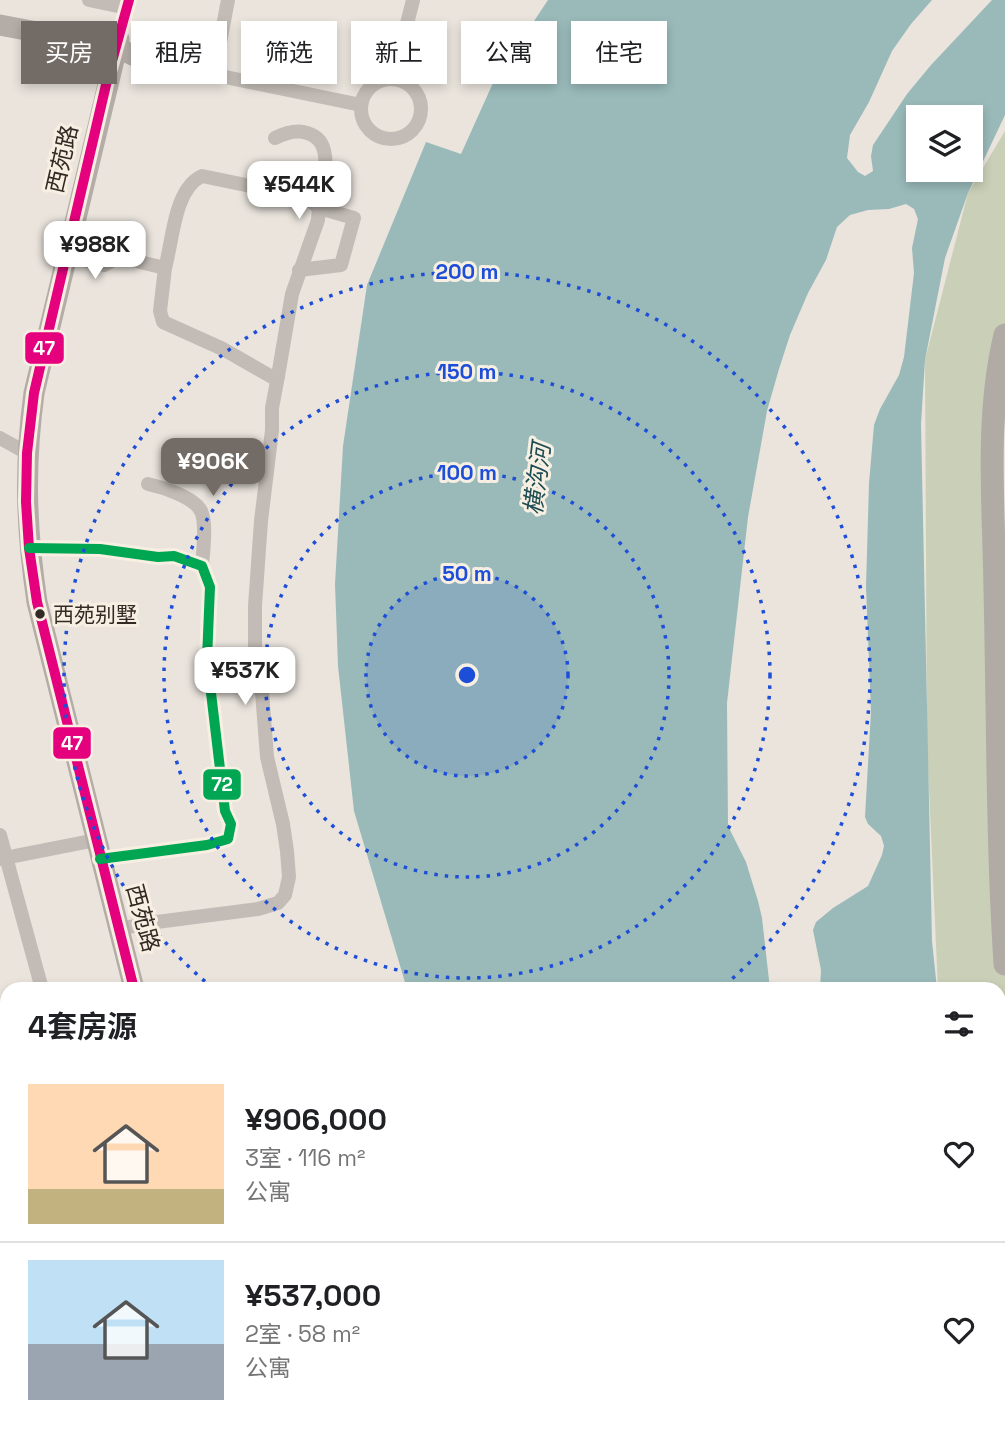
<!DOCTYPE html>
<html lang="zh">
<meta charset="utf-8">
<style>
body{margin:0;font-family:"Space Grotesk","Noto Sans SC",sans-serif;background:#f6f6f6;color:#202124;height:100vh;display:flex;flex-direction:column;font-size:26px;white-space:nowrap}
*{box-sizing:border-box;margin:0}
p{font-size:23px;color:#757577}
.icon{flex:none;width:38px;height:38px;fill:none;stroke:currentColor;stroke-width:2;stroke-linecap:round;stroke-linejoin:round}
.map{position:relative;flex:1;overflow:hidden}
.details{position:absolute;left:0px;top:982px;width:1006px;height:450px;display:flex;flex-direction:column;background:#fff;border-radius:21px 21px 0 0;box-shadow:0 4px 10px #0003}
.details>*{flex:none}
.top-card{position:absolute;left:21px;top:21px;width:964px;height:63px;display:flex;gap:14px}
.tools{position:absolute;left:906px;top:105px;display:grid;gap:14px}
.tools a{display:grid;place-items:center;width:77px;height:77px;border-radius:0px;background:#fff;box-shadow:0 4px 10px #0003;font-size:35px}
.price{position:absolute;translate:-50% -60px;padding:0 16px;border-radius:14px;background:#fff;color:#222;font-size:23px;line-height:46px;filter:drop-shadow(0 2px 4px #0008)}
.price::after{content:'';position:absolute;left:50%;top:42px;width:21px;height:16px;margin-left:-10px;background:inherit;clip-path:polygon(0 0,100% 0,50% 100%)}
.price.on{background:#736b65;color:#fff}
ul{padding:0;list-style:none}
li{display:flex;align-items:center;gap:21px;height:175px;padding:0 28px}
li+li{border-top:2px solid #e0e0e0}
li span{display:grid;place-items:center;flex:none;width:196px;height:140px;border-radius:0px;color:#555}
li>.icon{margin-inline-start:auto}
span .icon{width:84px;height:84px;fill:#fffc;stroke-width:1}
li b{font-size:30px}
h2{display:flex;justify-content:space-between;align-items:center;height:84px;padding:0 28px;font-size:30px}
.tag{padding:0 24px;border-radius:0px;background:#fff;box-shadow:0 4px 10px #0003;font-size:24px;line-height:63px}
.tag.on{background:#736b65;color:#fff}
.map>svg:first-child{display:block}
.green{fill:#cacfb7}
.water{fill:#9ababa;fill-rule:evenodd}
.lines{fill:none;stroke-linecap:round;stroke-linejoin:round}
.minor{stroke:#c3bcb6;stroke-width:14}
.secondary{stroke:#b4ada7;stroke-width:21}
.primary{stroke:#b1aba6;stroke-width:23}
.bus-1-casing{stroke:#f8efe3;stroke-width:16}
.bus-2-casing{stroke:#f8efe3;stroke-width:16}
.bus-1{stroke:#e5007d;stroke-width:10}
.bus-2{stroke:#00a651;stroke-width:10}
.ring{fill:none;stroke:#1d4ed8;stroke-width:3.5;stroke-dasharray:3.5 7}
.bus-dot{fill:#332a25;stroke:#f8efe3;stroke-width:2.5}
.labels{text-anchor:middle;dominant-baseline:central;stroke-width:6;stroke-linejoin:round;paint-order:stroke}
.bus-label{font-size:21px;fill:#332a25;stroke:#f8efe3;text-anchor:start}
.street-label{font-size:23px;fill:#332a25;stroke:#f8efe3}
.water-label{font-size:24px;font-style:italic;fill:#1d4d52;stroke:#f8efe3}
.centre{fill:#1d4ed8;stroke:#f8efe3;stroke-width:3.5}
.ring-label{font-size:21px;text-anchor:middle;font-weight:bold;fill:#1d4ed8;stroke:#f8efe3;stroke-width:6;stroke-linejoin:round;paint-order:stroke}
.line-badge{stroke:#f8efe3;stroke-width:2.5}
.badge-label{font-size:19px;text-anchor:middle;font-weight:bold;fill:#fff}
</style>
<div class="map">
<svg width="1005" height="1431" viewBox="0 0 1005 1431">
<rect width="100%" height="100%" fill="#eae4dd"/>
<path class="green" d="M1005,131V346L996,386L1005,930V1319L999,1293V989H938L927,744L925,360L968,193Z"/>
<g class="water">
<path d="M548,0H932L911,24L892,51L869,102L850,135L847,158L858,172L865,176L873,171L871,156L873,145L907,94L931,65L992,0H1005V115L968,193L945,258L925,360L921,424L932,941L937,989H820L821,970L813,930L816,922L833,908L868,886L882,855L884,846L881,836L868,824L865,817L871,711L866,587L869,483L874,425L880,409L899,375L904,357L914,273L912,248L918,219L914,209L906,204L889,209L868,210L850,215L837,227L826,260L808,293L790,335L779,369L767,411L748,517L727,703L728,826L746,862L758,901L762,918L770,989H407L354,811L338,666L335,584L343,446L367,285L426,142L461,154L493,83ZM919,117H971V170H919Z"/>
<path d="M0,1287L7,1312V1424L27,1425L28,1431H0Z"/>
<path d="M999,1301L1005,1327V1431H566L563,1425L999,1424Z"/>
</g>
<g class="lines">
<g class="minor">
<path d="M89,0L127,8"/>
<path d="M119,39L129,0"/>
<path d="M143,60L361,105"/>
<path d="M214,74L228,0"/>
<path d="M393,79L413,0"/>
<circle cx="391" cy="109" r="30"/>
<path d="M275,138C285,133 296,129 307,133C337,141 322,184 319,208L354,218L341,265L299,270"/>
<path d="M72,232L113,244L119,257L165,268C173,240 174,189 202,176L299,196L312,202L319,208L318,220L292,294L278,376L272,377L223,349L163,322L160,311L165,268"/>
<path d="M67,256L104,265L119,257"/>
<path d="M0,438L27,453"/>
<path d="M148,484C162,487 194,497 201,511C207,523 203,552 202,566"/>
<path d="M29,548L100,549L158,557L174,556L202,566L210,587L207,659L225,811L231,824L228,839L207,845L100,859"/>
<path d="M0,835L42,989"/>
<path d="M0,859L96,840"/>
<path d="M119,929L149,923L258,909L278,903L285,895L289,877L287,851L283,824L267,757L262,692L255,647V606L261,521L272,430V408L278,376"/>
<path d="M0,1080L7,1091"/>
</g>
<g class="secondary">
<path d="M0,25L116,47L143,60"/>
<path d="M119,39L34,393C24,468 26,528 37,602L134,989"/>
<path d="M174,1431L175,1424"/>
</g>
<path class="primary" d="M1005,335C985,419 994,506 995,591C998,715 997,840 1005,964"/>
<g class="bus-1-casing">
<path id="bus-1" d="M129,0L109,72L34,393L27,453L26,502L29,548L37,602L134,989"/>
</g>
<g class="bus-2-casing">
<path id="bus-2" d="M29,548L100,549L158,557L174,556L202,566L210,587L207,659L225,811L231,824L228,839L207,845L100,859"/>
</g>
<use href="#bus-1" class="bus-1"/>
<use href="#bus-2" class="bus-2"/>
</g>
<circle cx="467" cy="675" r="101" fill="#1d4ed8" fill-opacity=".12"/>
<g class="ring">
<circle cx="467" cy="675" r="101"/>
<circle cx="467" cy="675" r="202"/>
<circle cx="467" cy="675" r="303"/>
<path d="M213 988A403 403 0 1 1 721 988"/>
</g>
<circle class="bus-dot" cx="40" cy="614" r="6"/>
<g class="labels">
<g class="bus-label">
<text x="53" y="614">西苑别墅</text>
</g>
<g class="street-label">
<text transform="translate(62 159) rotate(-77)">西苑路</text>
<text transform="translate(143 918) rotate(75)">西苑路</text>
</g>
<g class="water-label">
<text transform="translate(537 479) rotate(-83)">横沟河</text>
</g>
</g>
<circle cx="467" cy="675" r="10" class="centre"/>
<g class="ring-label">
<text x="467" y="279">200 m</text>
<text x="467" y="379">150 m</text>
<text x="467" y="480">100 m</text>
<text x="467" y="581">50 m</text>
</g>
<g class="line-badge">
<rect x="24" y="331" width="41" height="34" rx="7" fill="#e5007d"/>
<rect x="52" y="726" width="40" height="34" rx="7" fill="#e5007d"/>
<rect x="202" y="768" width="40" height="33" rx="7" fill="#00a651"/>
</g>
<g class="badge-label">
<text x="44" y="355">47</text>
<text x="72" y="750">47</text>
<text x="222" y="791">72</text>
</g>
</svg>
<div class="tools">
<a><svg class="icon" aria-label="layers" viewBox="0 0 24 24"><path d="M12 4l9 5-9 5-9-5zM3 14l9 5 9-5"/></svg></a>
</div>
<b class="price" style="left:299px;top:221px">¥544K</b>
<b class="price" style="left:95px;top:281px">¥988K</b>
<b class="price on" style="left:213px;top:498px">¥906K</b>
<b class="price" style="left:245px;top:707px">¥537K</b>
<div class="top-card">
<a class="tag on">买房</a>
<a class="tag">租房</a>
<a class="tag">筛选</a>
<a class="tag">新上</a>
<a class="tag">公寓</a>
<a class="tag">住宅</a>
</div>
<section class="details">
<h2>4套房源<svg class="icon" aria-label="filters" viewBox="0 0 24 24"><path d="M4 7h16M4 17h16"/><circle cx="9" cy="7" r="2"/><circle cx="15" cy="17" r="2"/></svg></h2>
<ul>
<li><span style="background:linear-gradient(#ffd9b3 75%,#c2b280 0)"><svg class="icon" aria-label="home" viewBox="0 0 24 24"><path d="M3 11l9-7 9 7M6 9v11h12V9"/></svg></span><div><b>¥906,000</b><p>3室 · 116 m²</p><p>公寓</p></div><svg class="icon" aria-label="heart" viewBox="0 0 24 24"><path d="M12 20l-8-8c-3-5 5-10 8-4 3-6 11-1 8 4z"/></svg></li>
<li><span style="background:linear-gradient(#bfe0f5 60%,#9aa5b1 0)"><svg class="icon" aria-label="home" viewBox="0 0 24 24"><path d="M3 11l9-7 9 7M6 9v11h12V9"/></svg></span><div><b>¥537,000</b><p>2室 · 58 m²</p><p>公寓</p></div><svg class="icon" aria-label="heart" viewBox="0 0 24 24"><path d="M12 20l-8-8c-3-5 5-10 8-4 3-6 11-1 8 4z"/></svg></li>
</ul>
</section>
</div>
